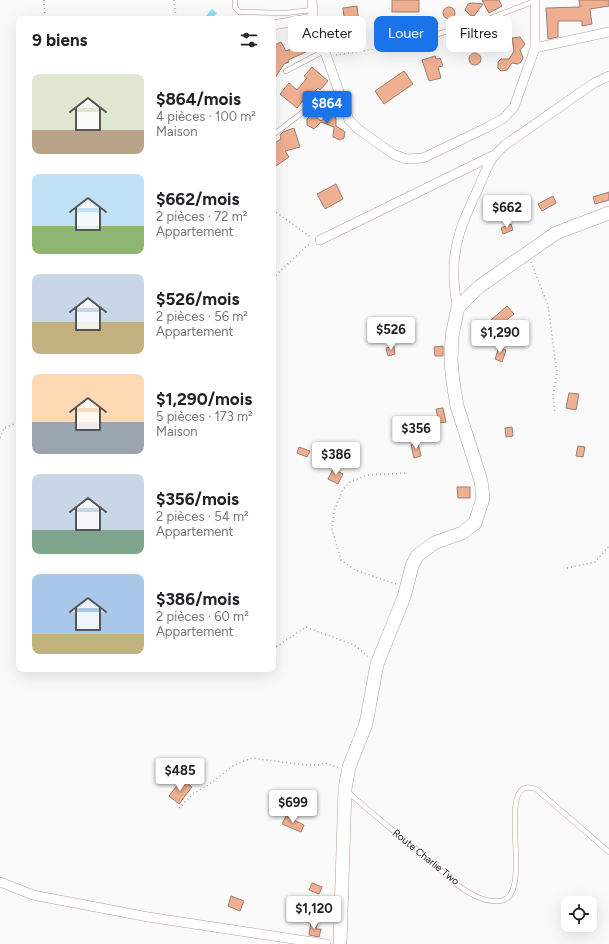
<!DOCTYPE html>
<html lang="fr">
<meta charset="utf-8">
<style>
body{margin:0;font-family:Figtree,sans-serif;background:#f2f2f2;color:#202124;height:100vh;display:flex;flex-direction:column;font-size:15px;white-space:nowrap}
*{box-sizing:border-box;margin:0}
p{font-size:13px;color:#757577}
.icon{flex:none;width:22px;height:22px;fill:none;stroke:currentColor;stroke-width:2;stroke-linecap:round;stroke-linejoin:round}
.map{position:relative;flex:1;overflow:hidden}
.side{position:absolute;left:16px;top:16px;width:260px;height:656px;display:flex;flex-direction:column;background:#fff;border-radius:8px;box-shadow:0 4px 16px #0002}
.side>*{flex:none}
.guide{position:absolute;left:288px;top:16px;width:261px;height:36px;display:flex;gap:8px}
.controls{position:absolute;left:561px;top:896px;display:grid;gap:8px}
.controls a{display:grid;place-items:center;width:36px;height:36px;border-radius:8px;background:#fff;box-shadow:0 4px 16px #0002;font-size:20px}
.price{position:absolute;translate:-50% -34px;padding:0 9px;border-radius:4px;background:#fff;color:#222;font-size:13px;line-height:26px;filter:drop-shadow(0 1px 2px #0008)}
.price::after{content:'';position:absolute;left:50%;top:24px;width:12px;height:9px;margin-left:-6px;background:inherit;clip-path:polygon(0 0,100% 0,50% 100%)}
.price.active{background:#1a73e8;color:#fff}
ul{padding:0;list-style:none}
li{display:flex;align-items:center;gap:12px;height:100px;padding:0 16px}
li span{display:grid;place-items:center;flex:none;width:112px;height:80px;border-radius:8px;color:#555}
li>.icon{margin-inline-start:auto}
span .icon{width:48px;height:48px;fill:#fffc;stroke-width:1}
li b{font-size:17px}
h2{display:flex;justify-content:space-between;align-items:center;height:48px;padding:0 16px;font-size:17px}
.pill{padding:0 14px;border-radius:8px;background:#fff;box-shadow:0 4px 16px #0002;font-size:14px;line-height:36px}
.pill.active{background:#1a73e8;color:#fff}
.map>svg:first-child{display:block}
.water{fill:#8cddf7}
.building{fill:#efaf90;stroke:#9a7f72}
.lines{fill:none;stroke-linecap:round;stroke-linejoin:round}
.lane-casing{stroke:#ba9e90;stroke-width:5.5}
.street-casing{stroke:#ba9e90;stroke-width:10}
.secondary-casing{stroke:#ba9e90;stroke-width:14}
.path{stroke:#a6a2a0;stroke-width:1.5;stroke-dasharray:1 3;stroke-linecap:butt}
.lane{stroke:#fff;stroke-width:4.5}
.street{stroke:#fff;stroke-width:9}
.secondary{stroke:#fff;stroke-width:13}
.labels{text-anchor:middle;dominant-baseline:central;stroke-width:3;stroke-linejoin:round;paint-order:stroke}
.street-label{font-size:10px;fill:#1d130e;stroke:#fafafa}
</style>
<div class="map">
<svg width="609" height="944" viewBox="0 0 609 944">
<rect width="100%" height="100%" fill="#fafafa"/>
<path class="water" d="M212,9L217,13L211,19H203Z"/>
<g class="building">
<rect x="392" y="0" width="27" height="12"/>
<path d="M482,0H499L502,6L489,13Z"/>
<path d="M579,0H609V6L590,9L592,24L582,26V21H558V37L548,39L546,8L580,7Z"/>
<path d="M472,3L483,4L474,16L470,15L465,10L468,4Z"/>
<path d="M357,6L360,32L346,34L343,8Z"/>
<circle cx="449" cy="13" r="6"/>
<path d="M395,18L403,25L402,30L398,34L392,32L390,28Z"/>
<circle cx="501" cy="31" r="6"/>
<path d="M305,30L315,48L288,60L289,62L284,64L273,81V46L281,42L286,51L300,45L294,36Z"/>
<path d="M520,37L525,44L520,50L523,58L521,62L518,64L512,63L507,70L501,71L498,68V62L501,59H509L514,51L512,38Z"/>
<circle cx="457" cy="44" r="6"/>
<circle cx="475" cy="59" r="6"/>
<path d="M435,56L436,59L440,58L443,66L438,67L441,78L429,81L422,60Z"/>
<path d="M312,67L328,81L320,90L318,88L313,93L311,91L297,108L280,94L289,83L297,90L307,78L304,76Z"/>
<path d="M404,71L413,84L384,104L375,91Z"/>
<path d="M330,113L336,118V126L345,132L344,138L340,140L333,137L334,127L321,122L314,129L307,125V119L310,116L316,117L321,121Z"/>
<path d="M294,128L300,147L285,151L289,157L276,166L273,161V144L281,139L280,135L283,132Z"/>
<path d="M336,184L343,199L325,209L317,194Z"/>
<path d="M609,192V200L595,204L593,197Z"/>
<path d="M553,196L556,203L542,211L538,204Z"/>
<path d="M511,224L513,230L503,234L501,228Z"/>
<path d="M507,306L514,314L498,327L491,320Z"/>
<path d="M380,322L383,332L375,334L372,325Z"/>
<path d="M394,346L395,354L388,356L386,348Z"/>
<path d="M443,346V356H435L434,347Z"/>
<path d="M499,347L506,350L502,362L495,359Z"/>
<path d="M569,393L579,394L576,410L566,408Z"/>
<path d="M443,408L446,422L439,423L436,409Z"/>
<path d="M512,427L513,436L506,437L505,428Z"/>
<path d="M418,443L421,456L414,458L411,445Z"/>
<path d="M578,446L585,447L583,457L576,456Z"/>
<path d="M299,447L310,451L307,457L297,453Z"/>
<path d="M333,469L343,474L338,484L328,479Z"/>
<path d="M457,487H470V498H458Z"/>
<path d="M182,779L192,787L179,804L169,796Z"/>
<path d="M286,816L304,825L301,832L282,824Z"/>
<path d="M312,883L322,887L319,894L309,890Z"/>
<path d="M231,896L244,901L240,911L228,906Z"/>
<path d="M311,921L318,923L316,929H321L319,937L309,935Z"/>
</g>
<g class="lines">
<g class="lane-casing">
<g id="lane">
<path d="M235,0V7L239,12L286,13L312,10"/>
<path d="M417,40L483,21L535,1"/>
<path d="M286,71L324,51"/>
<path d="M273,135L303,112L340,97"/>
<path d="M348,792C374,816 402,837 429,860C445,874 460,890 480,898C487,901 499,903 506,899C532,883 494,773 536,789L609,852"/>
</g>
</g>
<g class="street-casing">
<g id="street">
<path d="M312,0L313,18"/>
<path d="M273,25L313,18L349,120L358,129L393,154L406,159L423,158L488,127L504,118L514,107L535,48V0"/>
<path d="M535,48L609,32"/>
<path d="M320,240L492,156"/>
<path d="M458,307C455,299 455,289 454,280C452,245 463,220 478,189C486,170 488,160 505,145L594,83L609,76"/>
<path d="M0,882L33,895L148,917L326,944"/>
</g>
</g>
<g class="secondary-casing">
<path id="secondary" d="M340,944L345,789L349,767L366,724L377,664L404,597L412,566L417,556L434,543L462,533L475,523L483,498L481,481L457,406L453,382L451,361L452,336L458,307L480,286L556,233L609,213"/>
</g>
<g class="path">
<path d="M44,0L45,19"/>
<path d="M174,0L176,19"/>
<path d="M336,55L369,50L411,41"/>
<path d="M273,210L312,238"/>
<path d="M531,262L548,305L557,373L553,395L555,414"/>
<path d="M273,278L311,242"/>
<path d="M0,438L4,428L19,422"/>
<path d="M567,568L595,562L609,546"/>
<path d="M396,584L355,570L341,560L332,529L334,511L343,489L351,481L369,475L406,473"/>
<path d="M273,649L306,627L354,645L368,656"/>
<path d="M179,808L193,794L210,784L234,765L252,758L305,765H318L325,763L338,767"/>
</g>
<use href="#lane" class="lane"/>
<use href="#street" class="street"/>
<use href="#secondary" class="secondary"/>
</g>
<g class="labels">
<g class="street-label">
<text transform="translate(426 857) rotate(39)">Route Charlie Two</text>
</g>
</g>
</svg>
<div class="controls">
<a><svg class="icon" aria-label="locate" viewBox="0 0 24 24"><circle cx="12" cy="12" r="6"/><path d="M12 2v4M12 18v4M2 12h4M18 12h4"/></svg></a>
</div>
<b class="price active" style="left:327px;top:125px">$864</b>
<b class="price" style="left:507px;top:229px">$662</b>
<b class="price" style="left:391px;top:351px">$526</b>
<b class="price" style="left:500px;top:354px">$1,290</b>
<b class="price" style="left:416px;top:450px">$356</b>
<b class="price" style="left:336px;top:476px">$386</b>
<b class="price" style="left:180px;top:792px">$485</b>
<b class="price" style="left:293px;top:824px">$699</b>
<b class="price" style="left:314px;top:930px">$1,120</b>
<div class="guide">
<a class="pill">Acheter</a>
<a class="pill active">Louer</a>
<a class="pill">Filtres</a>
</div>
<section class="side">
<h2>9 biens<svg class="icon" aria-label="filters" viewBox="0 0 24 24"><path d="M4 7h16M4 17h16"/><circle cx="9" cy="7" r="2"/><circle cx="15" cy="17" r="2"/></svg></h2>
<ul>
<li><span style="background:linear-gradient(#dfe7d0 70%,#b9a48a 0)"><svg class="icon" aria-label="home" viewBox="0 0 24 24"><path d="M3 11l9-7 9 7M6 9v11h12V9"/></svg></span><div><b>$864/mois</b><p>4 pièces · 100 m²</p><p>Maison</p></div></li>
<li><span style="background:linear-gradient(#bfe0f5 65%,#8fb573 0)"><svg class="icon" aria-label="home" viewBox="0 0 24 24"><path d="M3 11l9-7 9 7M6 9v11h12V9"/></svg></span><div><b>$662/mois</b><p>2 pièces · 72 m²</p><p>Appartement</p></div></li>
<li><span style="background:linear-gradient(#c9d6e8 60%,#c2b280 0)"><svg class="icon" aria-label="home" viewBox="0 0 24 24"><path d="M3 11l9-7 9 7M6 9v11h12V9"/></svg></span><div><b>$526/mois</b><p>2 pièces · 56 m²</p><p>Appartement</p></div></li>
<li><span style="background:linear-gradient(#ffd9b3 60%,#9aa5b1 0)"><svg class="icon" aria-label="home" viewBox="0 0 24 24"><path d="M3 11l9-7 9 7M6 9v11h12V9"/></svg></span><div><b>$1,290/mois</b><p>5 pièces · 173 m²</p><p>Maison</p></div></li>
<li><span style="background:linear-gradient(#c9d6e8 70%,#7fa58c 0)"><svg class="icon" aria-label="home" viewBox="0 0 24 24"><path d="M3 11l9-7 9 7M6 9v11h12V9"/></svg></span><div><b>$356/mois</b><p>2 pièces · 54 m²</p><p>Appartement</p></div></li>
<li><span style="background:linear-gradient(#a9c7e8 75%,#c2b280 0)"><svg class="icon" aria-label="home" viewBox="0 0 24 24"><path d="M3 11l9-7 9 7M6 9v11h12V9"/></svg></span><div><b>$386/mois</b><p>2 pièces · 60 m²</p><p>Appartement</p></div></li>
</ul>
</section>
</div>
